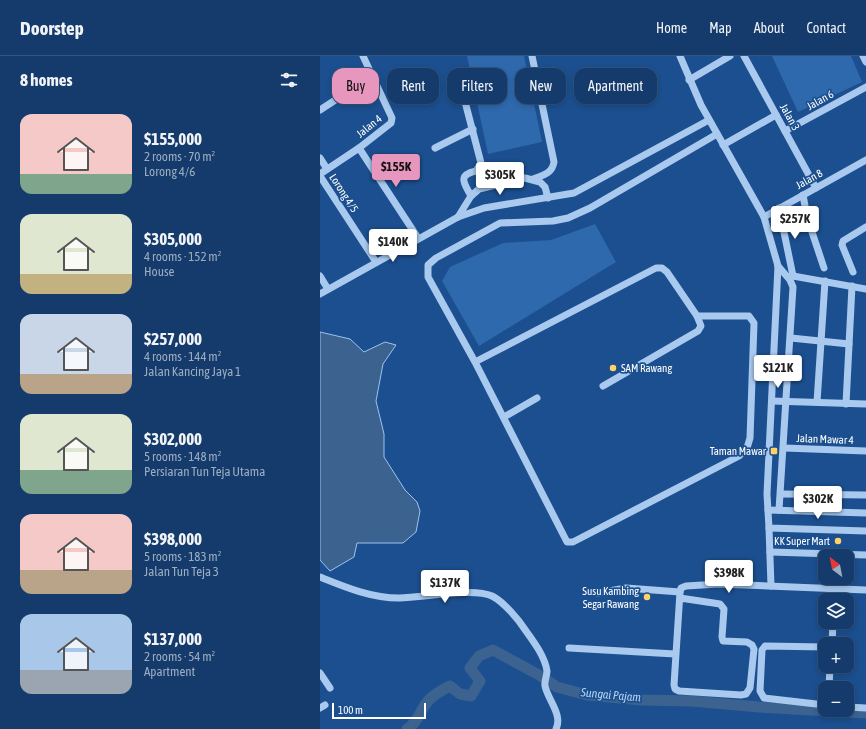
<!DOCTYPE html>
<meta charset="utf-8">
<style>
body{margin:0;font-family:"Asap Condensed",sans-serif;background:#214673;color:#f1f3f6;height:100vh;display:flex;flex-direction:column;font-size:15px;white-space:nowrap}
*{box-sizing:border-box;margin:0}
p{font-size:13px;color:#9dadc1}
.icon{flex:none;width:22px;height:22px;fill:none;stroke:currentColor;stroke-width:2;stroke-linecap:round;stroke-linejoin:round}
.map{position:relative;flex:1;overflow:hidden}
.drawer{display:flex;flex-direction:column;background:#143b6b;width:320px}
.drawer>*{flex:none}
.guide{position:absolute;left:12px;top:12px;width:380px;height:36px;display:flex;gap:8px}
.needle{width:26px;rotate:328deg}
.tools{position:absolute;left:498px;top:493px;display:grid;gap:8px}
.tools a{display:grid;place-items:center;width:36px;height:36px;border-radius:8px;background:#143b6b;box-shadow:0 2px 6px #0003,0 0 0 1px #33557e;font-size:20px}
.scale{position:absolute;left:12px;bottom:10px;width:94px;box-sizing:border-box;padding-left:4px;border:2px solid #fff;border-top:0;font-size:11px;line-height:14px;white-space:nowrap;color:#fff;-webkit-text-stroke:3px #1b4f8f;paint-order:stroke}
.price{position:absolute;translate:-50% -34px;padding:0 9px;border-radius:4px;background:#fff;color:#222;font-size:13px;line-height:26px;filter:drop-shadow(0 1px 2px #0008)}
.price::after{content:'';position:absolute;left:50%;top:24px;width:12px;height:9px;margin-left:-6px;background:inherit;clip-path:polygon(0 0,100% 0,50% 100%)}
.price.active{background:#e797bd;color:#111}
ul{padding:0;list-style:none}
li{display:flex;align-items:center;gap:12px;height:100px;padding:0 20px}
li span{display:grid;place-items:center;flex:none;width:112px;height:80px;border-radius:12px;color:#555}
li>.icon{margin-inline-start:auto}
span .icon{width:48px;height:48px;fill:#fffc;stroke-width:1}
li b{font-size:17px}
h2{display:flex;justify-content:space-between;align-items:center;height:48px;padding:0 20px;font-size:17px}
.tag{padding:0 14px;border-radius:12px;background:#143b6b;box-shadow:0 2px 6px #0003,0 0 0 1px #33557e;font-size:14px;line-height:36px}
.tag.active{background:#e797bd;color:#111}
header{display:flex;align-items:center;gap:24px;box-sizing:border-box;height:56px;padding:0 20px;background:#143b6b;border-bottom:1px solid #33557e}
header strong{font-size:19px}
nav{display:flex;gap:22px;margin-inline-start:auto;font-size:14px}
main{display:flex;flex:1;min-height:0}
.map>svg:first-child{display:block}
.green{fill:#2e69ad}
.water{fill:#3c6290;stroke:#9cc4f0}
.lines{fill:none;stroke-linecap:round;stroke-linejoin:round}
.river{stroke:#3c6290;stroke-width:11}
.minor{stroke:#a9c9ee;stroke-width:7}
.poi-dot{fill:#ffd166;stroke:#1b4f8f;stroke-width:1.5}
.labels{text-anchor:middle;dominant-baseline:central;stroke-width:3.5;stroke-linejoin:round;paint-order:stroke}
.street-label{font-size:11px;fill:#fff;stroke:#1b4f8f}
.poi-label{font-size:11px;fill:#fff;stroke:#1b4f8f;text-anchor:end}
.water-label{font-size:12px;font-style:italic;fill:#b5d3f5;stroke:#1b4f8f}
</style>
<header>
<strong>Doorstep</strong>
<nav><a>Home</a><a>Map</a><a>About</a><a>Contact</a></nav>
</header>
<main>
<section class="drawer">
<h2>8 homes<svg class="icon" aria-label="filters" viewBox="0 0 24 24"><path d="M4 7h16M4 17h16"/><circle cx="9" cy="7" r="2"/><circle cx="15" cy="17" r="2"/></svg></h2>
<ul>
<li><span style="background:linear-gradient(#f6c9c9 75%,#7fa58c 0)"><svg class="icon" aria-label="home" viewBox="0 0 24 24"><path d="M3 11l9-7 9 7M6 9v11h12V9"/></svg></span><div><b>$155,000</b><p>2 rooms · 70 m²</p><p>Lorong 4/6</p></div></li>
<li><span style="background:linear-gradient(#dfe7d0 75%,#c2b280 0)"><svg class="icon" aria-label="home" viewBox="0 0 24 24"><path d="M3 11l9-7 9 7M6 9v11h12V9"/></svg></span><div><b>$305,000</b><p>4 rooms · 152 m²</p><p>House</p></div></li>
<li><span style="background:linear-gradient(#c9d6e8 75%,#b9a48a 0)"><svg class="icon" aria-label="home" viewBox="0 0 24 24"><path d="M3 11l9-7 9 7M6 9v11h12V9"/></svg></span><div><b>$257,000</b><p>4 rooms · 144 m²</p><p>Jalan Kancing Jaya 1</p></div></li>
<li><span style="background:linear-gradient(#dfe7d0 70%,#7fa58c 0)"><svg class="icon" aria-label="home" viewBox="0 0 24 24"><path d="M3 11l9-7 9 7M6 9v11h12V9"/></svg></span><div><b>$302,000</b><p>5 rooms · 148 m²</p><p>Persiaran Tun Teja Utama</p></div></li>
<li><span style="background:linear-gradient(#f6c9c9 70%,#b9a48a 0)"><svg class="icon" aria-label="home" viewBox="0 0 24 24"><path d="M3 11l9-7 9 7M6 9v11h12V9"/></svg></span><div><b>$398,000</b><p>5 rooms · 183 m²</p><p>Jalan Tun Teja 3</p></div></li>
<li><span style="background:linear-gradient(#a9c7e8 70%,#9aa5b1 0)"><svg class="icon" aria-label="home" viewBox="0 0 24 24"><path d="M3 11l9-7 9 7M6 9v11h12V9"/></svg></span><div><b>$137,000</b><p>2 rooms · 54 m²</p><p>Apartment</p></div></li>
</ul>
</section>
<div class="map">
<svg width="546" height="673" viewBox="0 0 546 673">
<rect width="100%" height="100%" fill="#1b4f8f"/>
<g class="green">
<path d="M147,0H204L222,86L168,98Z"/>
<path d="M452,0H531L542,26L478,56Z"/>
<path d="M275,168L296,206L159,290L122,225L130,211L183,187L231,184Z"/>
</g>
<path class="water" d="M0,276L30,283L44,296L65,286L76,289L63,308L56,345L64,378V401L85,434L97,446L100,455L96,476L83,487H37L34,501L10,515L0,504Z"/>
<g class="lines">
<path class="river" d="M87,673C98,667 100,654 108,645C114,638 122,634 130,630L140,638L151,640L160,625L150,612L159,600L173,594L219,619L237,631L267,639L321,644L372,645L439,651L546,657"/>
<g class="minor">
<path d="M212,0L234,106C232,118 223,119 213,123"/>
<path d="M360,0L381,49L444,161L458,210L447,438L449,472L546,475"/>
<path d="M424,0L496,132"/>
<path d="M543,0L546,6"/>
<path d="M369,24L410,0"/>
<path d="M143,38L161,107L156,115C137,119 144,127 151,140"/>
<path d="M0,54L52,20"/>
<path d="M465,75L546,31"/>
<path d="M403,89L456,59"/>
<path d="M39,92L98,182"/>
<path d="M115,92L153,73"/>
<path d="M0,102L7,113"/>
<path d="M0,118L39,92L71,67L72,62L43,0"/>
<path d="M0,120L56,206"/>
<path d="M483,139L487,161L504,212"/>
<path d="M459,152L473,220"/>
<path d="M138,161L151,140L159,133L205,122L220,126L225,131L228,142"/>
<path d="M444,161L546,104"/>
<path d="M458,210L470,224L473,231L459,454"/>
<path d="M533,216L522,189L523,185L546,171"/>
<path d="M0,220L8,233"/>
<path d="M473,220L546,233"/>
<path d="M0,238L138,161L164,152L254,137L389,64"/>
<path d="M471,282L529,288"/>
<path d="M155,306L336,212H342L347,216L377,260H429L434,267L430,382L427,392L419,400L253,486H247L155,306L108,221V209L116,202L180,167L233,165L248,162L270,152L397,78"/>
<path d="M283,330L378,275L381,270L377,260"/>
<path d="M452,345L546,348"/>
<path d="M497,346L505,225"/>
<path d="M526,348L532,230"/>
<path d="M184,361L217,342"/>
<path d="M464,392L546,395"/>
<path d="M461,438L546,439"/>
<path d="M448,454L546,457"/>
<path d="M449,472L451,530"/>
<path d="M450,496L546,499"/>
<path d="M0,521C25,531 51,542 79,542C103,542 152,531 172,540C184,546 199,564 206,575C214,586 225,601 227,615C227,620 224,626 225,630C228,644 243,659 236,673"/>
<path d="M278,537L306,532L360,536"/>
<path d="M360,542L400,548L404,553L402,581L403,585L427,586L432,589L434,593L430,632L426,638L421,639L359,635L355,633L354,629L360,536L361,532L366,530L399,528L546,534"/>
<path d="M515,544L516,533"/>
<path d="M512,588L513,566"/>
<path d="M505,591L445,590L442,594L440,635L444,642L505,649"/>
<path d="M249,592L355,598"/>
<path d="M0,617L10,632"/>
<path d="M509,632L510,610"/>
<path d="M527,651L546,652"/>
<path d="M0,652L5,649"/>
</g>
</g>
<g class="poi-dot">
<circle cx="293" cy="312" r="4"/>
<rect x="450" y="391" width="8" height="8" rx="2"/>
<circle cx="518" cy="485" r="4"/>
<circle cx="327" cy="541" r="4"/>
</g>
<g class="labels">
<g class="street-label">
<text transform="translate(500 44) rotate(-29)">Jalan 6</text>
<text transform="translate(470 61) rotate(61)">Jalan 3</text>
<text transform="translate(49 70) rotate(-39)">Jalan 4</text>
<text transform="translate(489 123) rotate(-29)">Jalan 8</text>
<text transform="translate(24 137) rotate(57)">Lorong 4/5</text>
<text transform="translate(505 383) rotate(2)">Jalan Mawar 4</text>
</g>
<g class="poi-label">
<text x="301" y="312" text-anchor="start">SAM Rawang</text>
<text x="446" y="395">Taman Mawar</text>
<text x="510" y="485">KK Super Mart</text>
<text x="319" y="535">Susu Kambing<tspan x="319" dy="13">Segar Rawang</tspan></text>
</g>
<g class="water-label">
<text transform="translate(291 639) rotate(5)">Sungai Pajam</text>
</g>
</g>
</svg>
<div class="tools">
<a><svg class="needle" viewBox="-14 -14 28 28"><path d="M0-13l5 13h-10z" fill="#e53935"/><path d="M0 13l5-13h-10z" fill="#9dadc1"/></svg></a>
<a><svg class="icon" aria-label="layers" viewBox="0 0 24 24"><path d="M12 4l9 5-9 5-9-5zM3 14l9 5 9-5"/></svg></a>
<a>+</a>
<a>−</a>
</div>
<div class="scale">100 m</div>
<b class="price active" style="left:76px;top:132px">$155K</b>
<b class="price" style="left:180px;top:140px">$305K</b>
<b class="price" style="left:475px;top:184px">$257K</b>
<b class="price" style="left:73px;top:207px">$140K</b>
<b class="price" style="left:458px;top:333px">$121K</b>
<b class="price" style="left:498px;top:464px">$302K</b>
<b class="price" style="left:409px;top:538px">$398K</b>
<b class="price" style="left:125px;top:548px">$137K</b>
<div class="guide">
<a class="tag active">Buy</a>
<a class="tag">Rent</a>
<a class="tag">Filters</a>
<a class="tag">New</a>
<a class="tag">Apartment</a>
</div>
</div>
</main>
